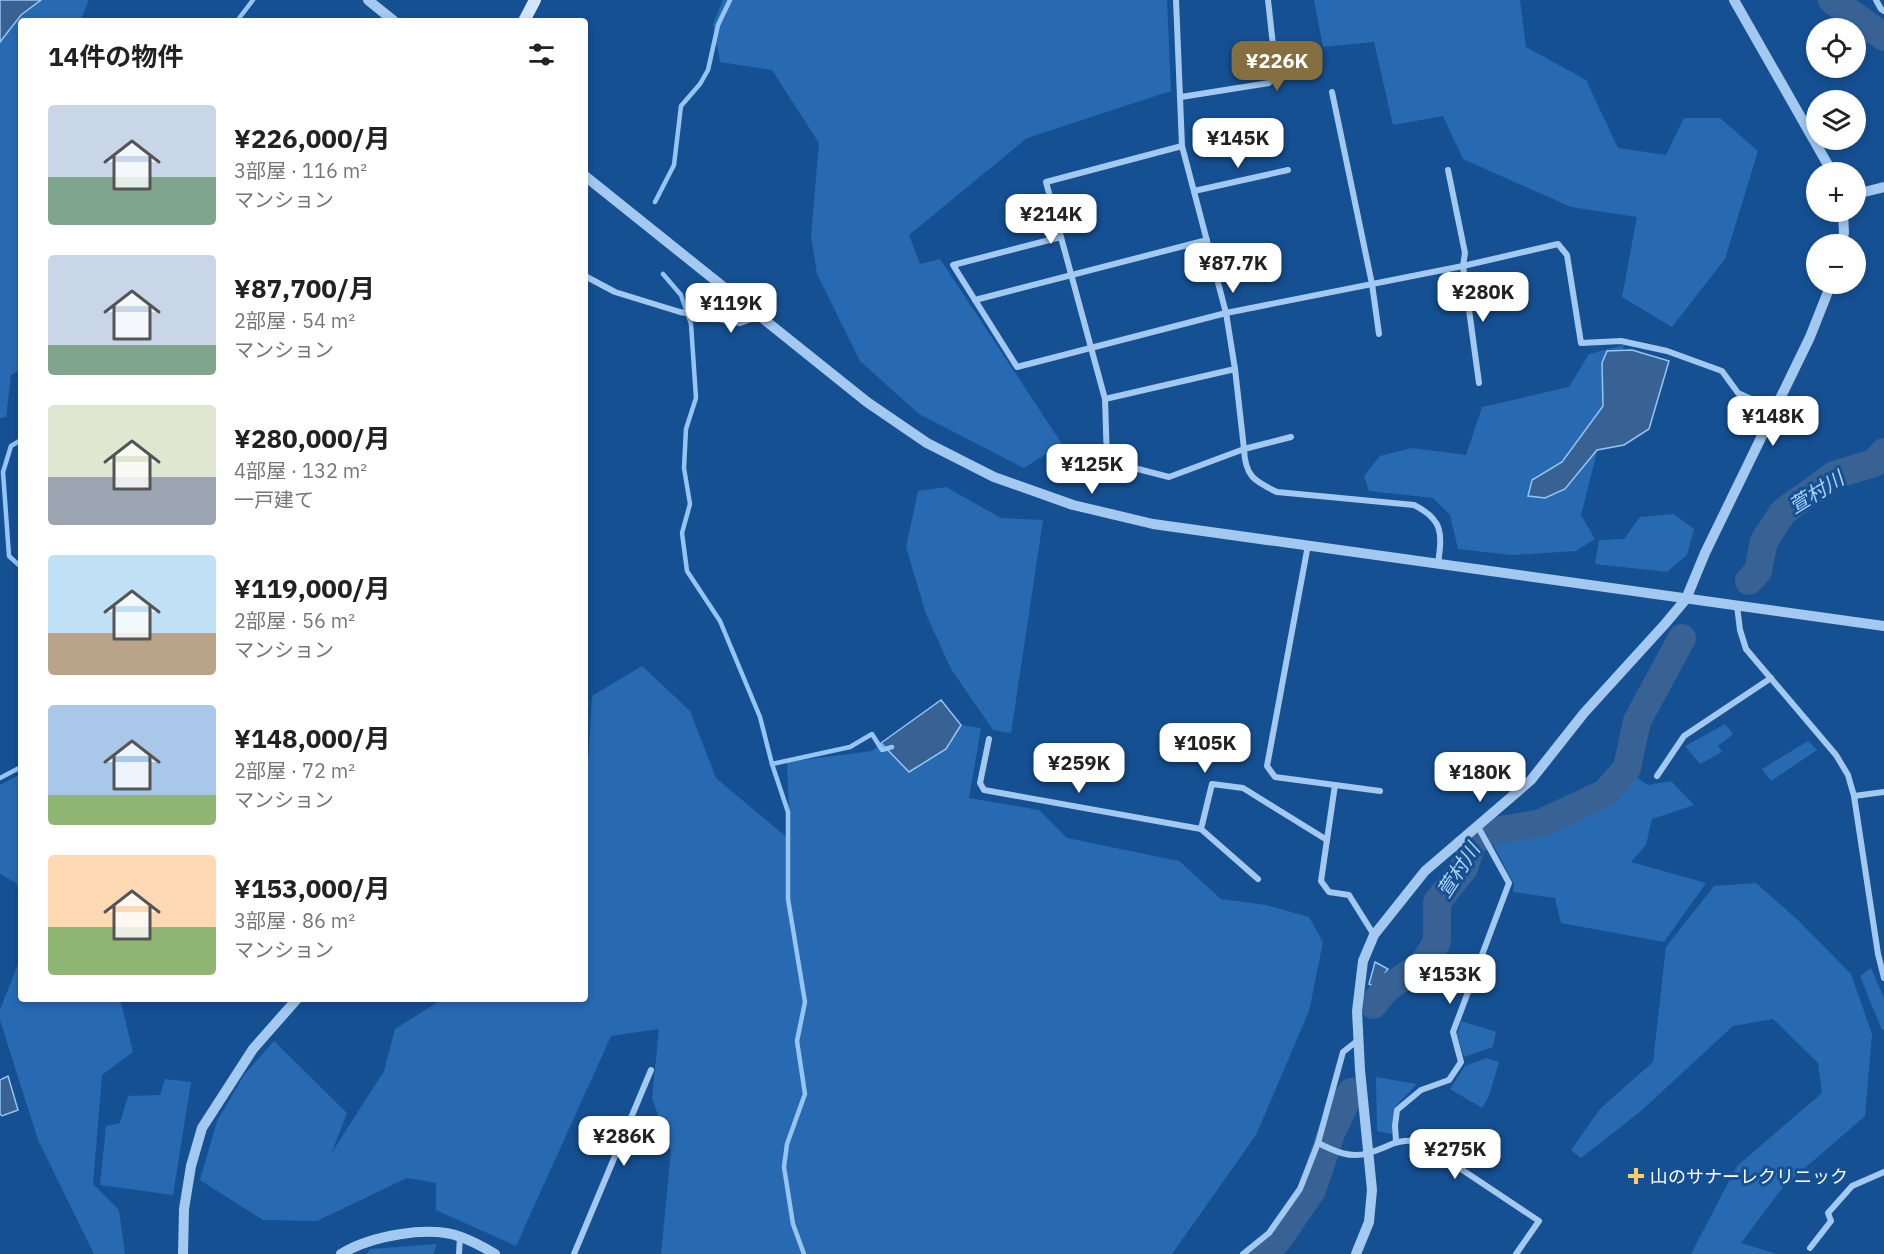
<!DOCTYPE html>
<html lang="ja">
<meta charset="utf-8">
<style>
body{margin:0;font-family:"IBM Plex Sans","Noto Sans JP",sans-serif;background:#f2f2f2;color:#222;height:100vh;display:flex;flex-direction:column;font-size:22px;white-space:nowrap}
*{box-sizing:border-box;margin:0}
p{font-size:20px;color:#767676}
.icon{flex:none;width:33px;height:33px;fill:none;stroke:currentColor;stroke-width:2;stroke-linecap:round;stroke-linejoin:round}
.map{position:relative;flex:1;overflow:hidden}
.drawer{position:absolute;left:18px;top:18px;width:570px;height:984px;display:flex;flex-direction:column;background:#fff;border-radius:6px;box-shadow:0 3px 9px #0003}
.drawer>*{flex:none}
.tools{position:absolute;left:1806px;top:18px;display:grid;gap:12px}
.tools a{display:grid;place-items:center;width:60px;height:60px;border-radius:50%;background:#fff;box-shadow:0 3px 9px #0003;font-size:30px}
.price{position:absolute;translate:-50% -51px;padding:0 14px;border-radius:12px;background:#fff;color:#222;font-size:20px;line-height:39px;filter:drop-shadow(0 2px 3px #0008)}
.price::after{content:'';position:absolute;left:50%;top:36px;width:18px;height:14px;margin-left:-9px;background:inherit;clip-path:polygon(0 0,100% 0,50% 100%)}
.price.active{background:#856f40;color:#fff}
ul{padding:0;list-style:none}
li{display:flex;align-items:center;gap:18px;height:150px;padding:0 30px}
li span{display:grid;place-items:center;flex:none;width:168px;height:120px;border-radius:6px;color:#555}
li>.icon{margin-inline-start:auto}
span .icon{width:72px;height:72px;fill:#fffc;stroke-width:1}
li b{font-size:26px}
h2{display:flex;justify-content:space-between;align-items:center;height:72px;padding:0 30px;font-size:26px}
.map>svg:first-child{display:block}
.green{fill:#276ab2}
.water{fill:#376293;stroke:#96c5f4;stroke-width:1.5}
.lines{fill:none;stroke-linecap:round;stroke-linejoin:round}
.stream{stroke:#96c5f4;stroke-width:4.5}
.river{stroke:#376293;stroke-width:28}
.minor{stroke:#a4c9f1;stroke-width:6}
.tertiary{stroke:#a4c9f1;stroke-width:10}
.secondary{stroke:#d2e5fc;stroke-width:12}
.poi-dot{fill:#ffcd64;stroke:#155093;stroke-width:2}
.labels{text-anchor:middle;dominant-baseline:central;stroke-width:6;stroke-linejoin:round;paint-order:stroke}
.poi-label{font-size:18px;fill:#fff;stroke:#155093;text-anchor:start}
.water-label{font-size:20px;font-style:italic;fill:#b0d3f8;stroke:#155093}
</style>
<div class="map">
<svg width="1884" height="1254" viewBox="0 0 1884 1254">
<rect width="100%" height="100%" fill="#155093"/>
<g class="green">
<path d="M0,0H89L80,21H21V370L11,375L6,417L0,418Z"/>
<path d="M723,0H1167L1171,91L1027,138L909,235L920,264L940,259L1062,444L1024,468L919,414L860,361L817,274L811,236L819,143L772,70L720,62L713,24Z"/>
<path d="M1314,0H1520L1526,47L1586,80L1618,148L1666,155L1684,118H1720L1758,151L1725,259L1672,327L1622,297L1637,217L1571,207L1463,159L1443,116L1393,125L1374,42L1323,47Z"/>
<path d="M1624,345L1581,515L1595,539L1576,551L1512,555L1458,549L1450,515L1433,498L1369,491L1364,476L1380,456L1412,448L1466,455L1482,407L1569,387L1589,354Z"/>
<path d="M946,487L1001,518L1043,520L1011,733L993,730L951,669L926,614L906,547L918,491Z"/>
<path d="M1673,514L1694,529L1687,555L1667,572L1595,564L1599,540L1624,539L1640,517Z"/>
<path d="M642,666L690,711L716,778L790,840L787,762L872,751L881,743L910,771L946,749L961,725L981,728L969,798L1039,810L1067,838L1179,861L1221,899L1266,905L1309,917L1323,942L1309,1011L1256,1135L1172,1254H661L671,1151L652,1098L659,1029L611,1036L516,1246L436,1210V1183L407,1178L317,1221L263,1220L200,1180L217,1121L244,1075L274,1041L347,1113L331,1154L384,1071L395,1029L438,1002V999H585V768L589,753L592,696Z"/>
<path d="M1725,724L1733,734L1718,746L1722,752L1700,764L1685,746Z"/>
<path d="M1808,741L1817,750L1771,781L1762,769Z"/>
<path d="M1628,772L1648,785L1671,781L1694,805L1652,819L1646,845L1631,862L1706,883L1664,942L1561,923L1555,898L1513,892L1514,884L1490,839L1556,824L1611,794Z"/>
<path d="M21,774V902L16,883L0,874V785Z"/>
<path d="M1756,883L1799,921L1851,974L1872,1034L1865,1116L1783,1187L1741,1243L1777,1254H1691L1737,1166L1822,1093L1818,1063L1773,1019L1733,1026L1641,1111L1581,1158L1571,1150L1600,1109L1653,1062L1666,947L1714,886Z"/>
<path d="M21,956V999H120L133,1052L102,1075L93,1184L119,1210L125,1254H94L38,1140L0,1020V1010Z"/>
<path d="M1871,968L1884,998V1029L1882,1030L1860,976Z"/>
<path d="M1461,1021L1496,1032L1493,1047L1464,1057L1457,1035Z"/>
<path d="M1486,1058L1499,1062L1489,1096L1482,1108L1450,1089L1465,1066Z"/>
<path d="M1376,1077L1417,1084L1394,1108L1392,1134L1377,1131Z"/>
<path d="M165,1079L191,1082L173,1195L100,1185L106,1126L120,1123L128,1096L160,1095Z"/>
<path d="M437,1244L433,1254H367L370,1249Z"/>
</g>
<g class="water">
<path d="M0,0H41L21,15L0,42Z"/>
<path d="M1632,350L1669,361L1649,429L1624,445L1597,450L1565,489L1545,498L1528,496L1532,480L1562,462L1603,406L1602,363L1607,351Z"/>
<path d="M941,700L961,725L946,749L909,772L881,743Z"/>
<path d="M1375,962L1388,969L1375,987L1369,984Z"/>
<path d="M8,1076L18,1110L2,1116L0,1114V1080Z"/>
</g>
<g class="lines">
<g class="stream">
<path d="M237,21L253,0"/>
<path d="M655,202L674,165L681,106L700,84L708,70L718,25L730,0"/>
<path d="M663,274L681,295L691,324L696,398L686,429L684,468L690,504L682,533L687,571L720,621L760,717L772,764L788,812V899L805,1002L797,1041L805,1094L787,1144L784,1167L793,1224L804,1254"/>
<path d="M21,440L11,446L3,472L9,556L21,567"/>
<path d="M772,764L850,747L872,734L882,750L892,747"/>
<path d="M0,778L21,767"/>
</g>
<g class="river">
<path d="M1832,0L1884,37"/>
<path d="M1749,581L1758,571L1764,541L1783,512L1834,475L1874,463L1884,452"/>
<path d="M1373,1005L1386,989L1423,964L1437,942V902L1464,868L1472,844L1484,833L1541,823L1605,793L1627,768L1637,721L1682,638"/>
<path d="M1261,1254L1277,1241L1312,1190L1332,1131L1351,1092"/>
</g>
<g class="minor">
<path d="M1176,0L1182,146L1226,313L1235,369L1244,449L1291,437"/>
<path d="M1876,0L1881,9L1884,11"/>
<path d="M1332,92L1372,284L1379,334"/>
<path d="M1181,97L1269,83L1276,72L1268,0"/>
<path d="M1182,146L1046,182L1105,399L1107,461L1169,477L1244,449C1245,476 1254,481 1277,492L1414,505C1444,520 1442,534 1438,564"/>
<path d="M1448,170L1465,253L1463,266L1479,383"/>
<path d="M1194,191L1288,170"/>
<path d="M1061,237L953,265L1017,367L1226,313L1463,266L1558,244L1567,255L1581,343L1621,341L1667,351L1722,371L1738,393L1775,410"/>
<path d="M585,276L615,292L680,312L740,323L760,316"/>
<path d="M975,300L1207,240"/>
<path d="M1105,399L1235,369"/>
<path d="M1308,545L1267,766L1275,777L1380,791"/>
<path d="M1737,606L1740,630L1746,649L1836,755L1848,775L1854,796L1878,954L1884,978"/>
<path d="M989,739L980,783L984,790L1201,829"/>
<path d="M1657,776L1684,736L1771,678"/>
<path d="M1335,785L1321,881L1329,892L1349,895L1374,935"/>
<path d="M1854,796L1884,792"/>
<path d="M1258,879L1201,829L1212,784L1243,788L1327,840"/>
<path d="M1396,1141L1395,1126L1397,1110L1421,1090L1449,1080L1461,1062L1453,1032L1509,883L1477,825"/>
<path d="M1318,1143C1334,1151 1351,1159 1368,1153C1391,1147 1392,1139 1419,1141L1539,1221L1516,1254"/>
<path d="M1810,1248L1831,1221L1828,1213L1852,1186L1884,1172"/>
<path d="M459,1254L460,1237"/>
<path d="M574,1254L651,1070"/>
<path d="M1243,1254L1269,1233L1300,1189L1318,1143L1343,1052L1357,1041"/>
</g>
<g class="tertiary">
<path d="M368,0L394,21"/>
<path d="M1734,0L1832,172"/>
<path d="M585,176L867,402L927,443L994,477L1073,505L1153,524L1884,626"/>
<path d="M1856,194L1884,187"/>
<path d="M1841,244L1844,233L1843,212"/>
<path d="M183,1254L184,1209L191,1166L202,1128L253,1049L297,999"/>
<path d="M341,1254C370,1236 429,1225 461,1237C472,1241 485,1248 495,1254"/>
<path d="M1356,1254L1369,1222L1372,1190L1360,1070L1357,1011L1363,961L1374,935L1425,871L1531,780L1584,713L1665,624L1686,599L1705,553L1810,337L1831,284"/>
</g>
<path class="secondary" d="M524,21L535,0"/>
</g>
<path class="poi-dot" d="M1633 1167h6v6h6v6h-6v6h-6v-6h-6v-6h6z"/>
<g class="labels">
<g class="poi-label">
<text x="1650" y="1176">山のサナーレクリニック</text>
</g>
<g class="water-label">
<text transform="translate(1816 492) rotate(-32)">萱村川</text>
<text transform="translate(1458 870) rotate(-57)">萱村川</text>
</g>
</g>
</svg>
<div class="tools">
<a><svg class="icon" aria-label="locate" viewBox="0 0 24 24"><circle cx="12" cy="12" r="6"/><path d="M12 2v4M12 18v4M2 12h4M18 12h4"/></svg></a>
<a><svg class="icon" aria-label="layers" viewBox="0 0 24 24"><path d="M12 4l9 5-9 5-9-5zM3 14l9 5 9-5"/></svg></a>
<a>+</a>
<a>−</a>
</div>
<b class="price active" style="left:1277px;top:92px">¥226K</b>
<b class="price" style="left:1238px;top:169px">¥145K</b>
<b class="price" style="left:1051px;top:245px">¥214K</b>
<b class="price" style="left:1233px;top:294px">¥87.7K</b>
<b class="price" style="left:1483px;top:323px">¥280K</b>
<b class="price" style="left:731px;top:334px">¥119K</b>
<b class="price" style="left:1773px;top:447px">¥148K</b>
<b class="price" style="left:1092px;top:495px">¥125K</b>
<b class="price" style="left:1205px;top:774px">¥105K</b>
<b class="price" style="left:1079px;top:794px">¥259K</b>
<b class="price" style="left:1480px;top:803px">¥180K</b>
<b class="price" style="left:1450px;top:1005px">¥153K</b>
<b class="price" style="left:624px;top:1167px">¥286K</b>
<b class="price" style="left:1455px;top:1180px">¥275K</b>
<section class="drawer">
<h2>14件の物件<svg class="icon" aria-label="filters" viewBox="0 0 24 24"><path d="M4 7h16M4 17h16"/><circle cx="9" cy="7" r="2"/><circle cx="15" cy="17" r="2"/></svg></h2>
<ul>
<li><span style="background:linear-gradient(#c9d6e8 60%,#7fa58c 0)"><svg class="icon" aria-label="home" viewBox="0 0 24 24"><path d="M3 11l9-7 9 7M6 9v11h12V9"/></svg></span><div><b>¥226,000/月</b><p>3部屋 · 116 m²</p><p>マンション</p></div></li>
<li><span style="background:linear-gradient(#c9d6e8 75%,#7fa58c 0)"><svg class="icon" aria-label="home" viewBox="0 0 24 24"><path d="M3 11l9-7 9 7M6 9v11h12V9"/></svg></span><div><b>¥87,700/月</b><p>2部屋 · 54 m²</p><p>マンション</p></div></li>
<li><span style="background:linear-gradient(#dfe7d0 60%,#9aa5b1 0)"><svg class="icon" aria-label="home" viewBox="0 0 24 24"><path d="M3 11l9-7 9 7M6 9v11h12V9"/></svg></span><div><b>¥280,000/月</b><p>4部屋 · 132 m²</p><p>一戸建て</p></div></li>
<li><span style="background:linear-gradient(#bfe0f5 65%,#b9a48a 0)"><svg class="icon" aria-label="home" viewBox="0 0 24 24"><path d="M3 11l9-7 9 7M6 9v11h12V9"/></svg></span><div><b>¥119,000/月</b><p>2部屋 · 56 m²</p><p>マンション</p></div></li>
<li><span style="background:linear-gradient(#a9c7e8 75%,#8fb573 0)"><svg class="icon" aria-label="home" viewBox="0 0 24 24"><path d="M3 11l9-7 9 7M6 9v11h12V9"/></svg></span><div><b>¥148,000/月</b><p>2部屋 · 72 m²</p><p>マンション</p></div></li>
<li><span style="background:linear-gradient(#ffd9b3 60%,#8fb573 0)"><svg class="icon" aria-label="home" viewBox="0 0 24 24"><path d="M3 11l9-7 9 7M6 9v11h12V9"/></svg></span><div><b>¥153,000/月</b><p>3部屋 · 86 m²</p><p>マンション</p></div></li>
</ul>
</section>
</div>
